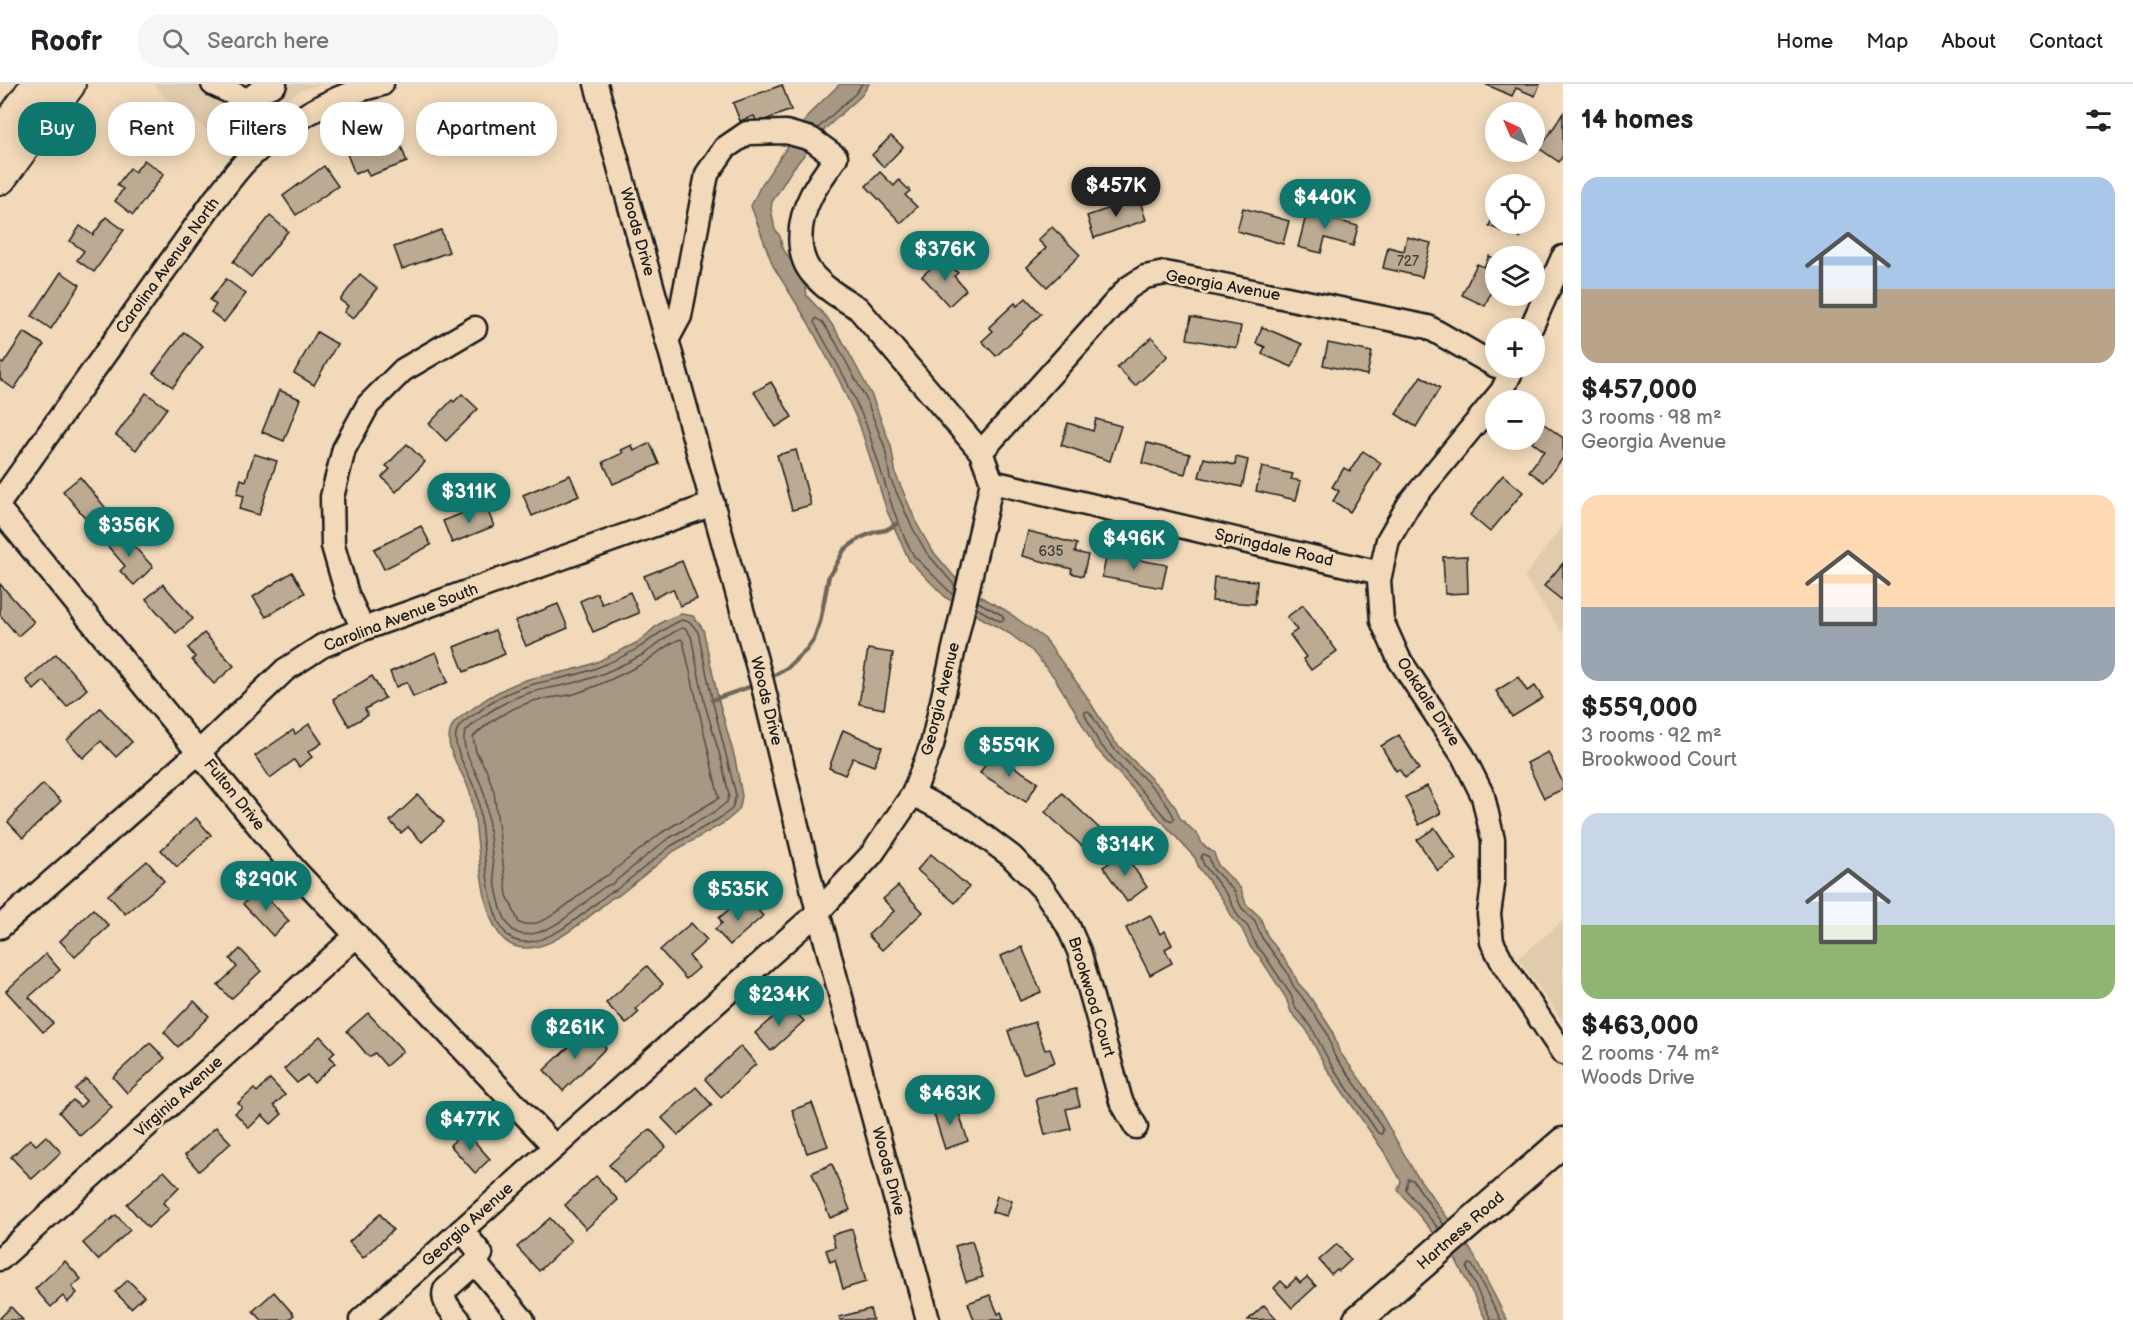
<!DOCTYPE html>
<meta charset="utf-8">
<style>
body{margin:0;font-family:"Balsamiq Sans",sans-serif;background:#f6f6f6;color:#202124;height:100vh;display:flex;flex-direction:column;font-size:22px;white-space:nowrap}
*{box-sizing:border-box;margin:0}
p{font-size:20px;color:#757577}
.icon{flex:none;width:33px;height:33px;fill:none;stroke:currentColor;stroke-width:2;stroke-linecap:round;stroke-linejoin:round}
.map{position:relative;flex:1;overflow:hidden}
.drawer{display:flex;flex-direction:column;background:#fff;width:570px}
.drawer>*{flex:none}
.top-card{position:absolute;left:18px;top:18px;width:570px;height:54px;display:flex;gap:12px}
.needle{width:39px;rotate:316deg}
.tools{position:absolute;left:1485px;top:18px;display:grid;gap:12px}
.tools a{display:grid;place-items:center;width:60px;height:60px;border-radius:50%;background:#fff;box-shadow:0 3px 15px #0003;font-size:30px}
.price{position:absolute;translate:-50% -51px;padding:0 14px;border-radius:21px;background:#0f766e;color:#fff;font-size:20px;line-height:39px;filter:drop-shadow(0 2px 3px #0008)}
.price::after{content:'';position:absolute;left:50%;top:36px;width:18px;height:14px;margin-left:-9px;background:inherit;clip-path:polygon(0 0,100% 0,50% 100%)}
.price.on{background:#222;color:#fff}
ul{padding:0;list-style:none}
li{display:grid;align-content:center;gap:12px;height:318px;padding:0 18px}
li span{display:grid;place-items:center;height:186px;border-radius:18px;color:#555}
li>.icon{margin-inline-start:auto}
span .icon{width:108px;height:108px;fill:#fffc;stroke-width:1}
li b{font-size:26px}
h2{display:flex;justify-content:space-between;align-items:center;height:72px;padding:0 18px;font-size:26px}
.tag{padding:0 21px;border-radius:24px;background:#fff;box-shadow:0 3px 15px #0003;font-size:21px;line-height:54px}
.tag.on{background:#0f766e;color:#fff}
header{display:flex;align-items:center;gap:36px;box-sizing:border-box;height:84px;padding:0 30px;background:#fff;border-bottom:2px solid #e0e0e0}
header strong{font-size:28px}
nav{display:flex;gap:33px;margin-inline-start:auto;font-size:21px}
.search{width:420px;height:54px;background:#f6f6f6;display:flex;align-items:center;gap:15px;box-sizing:border-box;padding:0 21px;border-radius:24px;color:#757577;font-size:22px}
main{display:flex;flex:1;min-height:0}
.map>svg:first-child{display:block}
.built{fill:#e1cbad}
.water{fill:#a89883;stroke:#70665a;stroke-width:1.5}
.lines{fill:none;stroke-linecap:round;stroke-linejoin:round}
.shore{stroke:#544e45;stroke-width:1.5}
.stream{stroke:#70665a;stroke-width:4.5}
.building{fill:#bcaa92;stroke:#1c1c1c;stroke-width:1.5}
.minor-casing{stroke:#1c1c1c;stroke-width:27}
.major-casing{stroke:#1c1c1c;stroke-width:33}
.highway-casing{stroke:#1c1c1c;stroke-width:36}
.minor{stroke:#f1d9b9;stroke-width:22}
.major{stroke:#f1d9b9;stroke-width:28}
.highway{stroke:#f1d9b9;stroke-width:32}
.labels{text-anchor:middle;dominant-baseline:central;stroke-width:5;stroke-linejoin:round;paint-order:stroke}
.number-label{font-size:14px;fill:#44403a}
.street-label{font-size:16px;fill:#1c1c1c;stroke:#f1d9b9}
</style>
<header>
<strong>Roofr</strong>
<div class="search"><svg class="icon" aria-label="search" viewBox="0 0 24 24"><circle cx="10" cy="10" r="6"/><path d="M15 15l6 6"/></svg>Search here</div>
<nav><a>Home</a><a>Map</a><a>About</a><a>Contact</a></nav>
</header>
<main>
<div class="map">
<svg width="1563" height="1236" viewBox="0 0 1563 1236">
<rect width="100%" height="100%" fill="#f1d9b9"/>
<filter id="ink" filterUnits="userSpaceOnUse"><feTurbulence type="fractalNoise" baseFrequency=".0167" numOctaves="2"/><feDisplacementMap in="SourceGraphic" scale="12" xChannelSelector="R" yChannelSelector="G"/><feConvolveMatrix kernelMatrix="1 2 1 2 8 2 1 2 1" color-interpolation-filters="sRGB"/></filter>
<g filter="url(#ink)">
<g class="built">
<path d="M154,0H322L299,7L227,62L163,11Z"/>
<path d="M1563,441V550L1524,493Z"/>
<path d="M1563,837V938L1518,874Z"/>
</g>
<g class="water">
<path d="M840,0H869L861,12L826,44L791,87L772,118L771,125L775,146L780,152L782,163L805,199L807,212L828,235L841,254L872,312L891,362L896,391L917,440L931,465L957,496L974,509L1005,526L1045,555L1085,610L1114,657L1164,708L1176,724L1180,734L1199,752L1202,760L1214,769L1218,781L1241,805L1246,820L1260,833L1267,851L1292,886L1298,899L1308,910L1332,946L1339,967L1367,1005L1415,1089L1472,1168L1507,1236H1486L1456,1176L1398,1106L1401,1097L1387,1072L1325,982L1306,945L1291,928L1286,914L1259,872L1251,864L1242,845L1234,836L1223,816L1199,784L1195,774L1094,662L1074,625L1054,593L1032,567L1010,550L946,514L909,476L887,427L860,342L839,296L808,238L773,182L751,122L760,103L810,29Z"/>
<path d="M681,530L693,532L703,545L718,614L735,675L742,712L740,723L737,728L724,739L674,767L618,812L612,814C589,832 546,874 514,862C474,847 482,742 469,706C463,686 441,664 452,642C457,633 469,628 476,622C494,609 515,598 537,593C558,589 579,586 599,577C611,571 624,565 636,559C646,553 654,542 664,537C670,534 676,532 681,530Z"/>
</g>
<g class="lines">
<g class="shore">
<path d="M818,44L856,9L862,0"/>
<path d="M953,511L914,472L905,455L893,425L866,340L845,294L814,238L816,234L823,239L835,257L866,315L885,364L890,394L912,443L926,468L955,502"/>
<path d="M976,524L1000,537L1004,536L1002,531L978,518"/>
<path d="M682,536L690,538L698,548L712,615L736,711L732,725L720,734L671,762L616,806L609,809C587,826 544,868 514,856C484,843 484,745 478,714C474,695 446,660 459,643C464,636 471,633 477,629C481,627 484,623 488,620C502,611 521,603 538,599C559,594 579,592 599,583C613,577 628,571 640,563C656,553 664,543 682,536Z"/>
<path d="M682,544L686,545L691,552L704,617L722,679L729,711L727,718L716,727L666,756L612,800L604,803C583,819 559,845 531,850C524,851 515,850 510,843C491,820 492,745 485,713C481,691 459,669 465,648C485,628 512,612 540,606C562,601 582,599 602,590C616,584 631,577 644,570C658,561 667,550 682,544Z"/>
<path d="M681,555L683,557L719,714L661,749L608,791C583,802 547,849 519,839L507,811L494,708L487,687L476,668L473,653C491,635 516,621 541,615C552,613 563,613 574,610C596,603 617,593 638,582C653,575 666,559 681,555Z"/>
<path d="M1088,627C1098,637 1102,652 1112,662C1130,684 1164,708 1174,734L1173,737L1167,735L1099,659L1085,631V628Z"/>
<path d="M1203,770L1209,773L1213,785L1235,808L1241,823L1255,837L1262,854L1287,888L1293,902L1302,913L1327,949L1334,971L1361,1008L1383,1046L1382,1050L1378,1049L1330,979L1311,942L1296,925L1291,911L1263,869L1256,861L1248,843L1238,832L1228,812L1204,781L1201,773Z"/>
<path d="M1439,1145L1406,1106L1408,1095L1413,1096L1444,1141"/>
<path d="M1491,1236L1467,1184L1469,1180L1472,1181L1501,1236"/>
</g>
<g class="stream">
<path d="M768,595L787,584L807,565L814,555L820,538L829,491L833,487L844,466L860,454L875,448L886,446L898,439"/>
<path d="M712,616L755,601"/>
</g>
</g>
<g class="building">
<path d="M1485,0H1540L1535,12L1516,4L1512,12Z"/>
<path d="M782,1L791,26L757,39L754,32L740,37L733,19Z"/>
<path d="M1563,29V71L1559,78L1540,65Z"/>
<path d="M467,36L474,60L435,72L428,47Z"/>
<path d="M397,51L407,78L369,92L366,85L355,90L347,70Z"/>
<path d="M891,52L903,63L884,83L872,71Z"/>
<path d="M144,76L164,90L133,131L115,117L123,105L117,101L130,84L135,88Z"/>
<path d="M324,82L338,102L296,131L283,112Z"/>
<path d="M880,88L894,102L899,96L910,107L905,111L917,123L901,139L866,102Z"/>
<path d="M1139,114L1146,136L1094,154L1087,132Z"/>
<path d="M1309,120L1333,126L1331,135L1358,142L1353,162L1325,154L1321,169L1298,163Z"/>
<path d="M1243,124L1289,137L1283,160L1237,147Z"/>
<path d="M1496,125V140H1526L1520,154L1489,142Z"/>
<path d="M270,132L288,147L251,193L233,178Z"/>
<path d="M106,133L124,146L94,188L77,176L84,167L70,157L80,142L93,151Z"/>
<path d="M1052,143L1080,171L1047,203L1027,183L1046,164L1038,156Z"/>
<path d="M441,146L449,168L402,185L394,163Z"/>
<path d="M1407,153L1431,159L1422,193L1383,184L1388,163L1404,167Z"/>
<path d="M1489,172L1496,175V206L1492,205L1485,222L1462,211L1477,180L1484,183Z"/>
<path d="M940,176L946,183L949,180L958,189L954,192L966,206L949,222L922,192Z"/>
<path d="M61,188L80,201L51,245L32,232Z"/>
<path d="M360,190L377,204L353,235L344,228L348,222L340,216Z"/>
<path d="M226,195L246,210L224,238L211,228L216,221L210,216Z"/>
<path d="M1026,214L1041,230L996,272L982,257L993,247L989,243L1015,219L1017,222Z"/>
<path d="M1191,233L1241,242L1237,264L1187,255Z"/>
<path d="M1262,243L1302,260L1292,283L1262,270L1265,263L1256,259Z"/>
<path d="M24,248L44,261L14,305L0,295V278L3,280Z"/>
<path d="M184,248L203,262L173,303L153,289Z"/>
<path d="M317,248L337,260L314,301L294,289Z"/>
<path d="M1152,253L1168,272L1135,302L1117,283Z"/>
<path d="M1328,259L1372,268L1367,291L1323,281Z"/>
<path d="M1421,292L1440,304L1416,343L1396,330Z"/>
<path d="M771,298L792,333L776,343L754,308Z"/>
<path d="M279,306L300,315L284,357L262,348Z"/>
<path d="M146,309L167,324L136,366L116,351Z"/>
<path d="M462,310L478,325L446,357L429,340L452,316L454,318Z"/>
<path d="M1096,335L1121,342L1110,377L1061,361L1068,339L1093,347Z"/>
<path d="M1544,340L1563,354V374L1544,398L1529,387L1544,367L1531,357L1534,356V352Z"/>
<path d="M650,359L659,380L613,400L603,378L623,369L621,366L632,361L634,367Z"/>
<path d="M1147,359L1190,370L1185,390L1142,379Z"/>
<path d="M407,360L425,378L396,408L382,393L390,385L386,382Z"/>
<path d="M796,366L811,421L792,426L777,371Z"/>
<path d="M1363,367L1381,379L1350,428L1333,417L1339,407L1332,403L1344,384L1350,387Z"/>
<path d="M254,370L277,377L259,431L239,425L244,412L237,410L241,395L246,397Z"/>
<path d="M1236,373L1248,376L1242,403L1199,393L1204,374L1235,381Z"/>
<path d="M1262,383L1293,390L1291,395L1301,397L1296,416L1256,407Z"/>
<path d="M570,391L579,412L532,432L523,411Z"/>
<path d="M1503,391L1523,408L1490,448L1470,431Z"/>
<path d="M80,393L109,428L92,442L63,407Z"/>
<path d="M485,420L494,442L452,459L443,437Z"/>
<path d="M421,442L431,461L384,485L374,465Z"/>
<path d="M119,446L153,483L134,501L120,487L125,482L105,459Z"/>
<path d="M1028,447L1077,460L1075,468L1088,471L1083,492L1071,489L1072,485L1022,472Z"/>
<path d="M1107,470L1167,481L1162,504L1102,493Z"/>
<path d="M1467,472L1468,509L1445,510L1443,473Z"/>
<path d="M682,477L697,515L680,522L673,505L653,514L644,492Z"/>
<path d="M1563,479V517L1544,502Z"/>
<path d="M292,488L305,509L266,533L253,513Z"/>
<path d="M1214,493L1257,497L1255,520L1212,517Z"/>
<path d="M0,500L34,538L18,552L0,531Z"/>
<path d="M163,500L193,535L176,549L146,515Z"/>
<path d="M630,508L639,529L593,548L580,517L597,509L602,520Z"/>
<path d="M558,520L568,544L526,562L515,537Z"/>
<path d="M1303,521L1337,567L1311,586L1303,575L1306,573L1290,551L1297,546L1287,533Z"/>
<path d="M495,546L505,570L464,588L454,563Z"/>
<path d="M204,549L234,582L214,600L192,576L195,573L188,564Z"/>
<path d="M868,565L893,569L884,625L859,620Z"/>
<path d="M436,568L448,598L413,613L407,598L396,603L390,588Z"/>
<path d="M56,570L87,605L67,623L44,597L34,606L26,596Z"/>
<path d="M372,592L385,614L365,625L368,631L349,642L333,615Z"/>
<path d="M1518,593L1527,607L1535,602L1543,614L1512,633L1496,607Z"/>
<path d="M100,624L132,658L116,673L101,657L83,674L67,656Z"/>
<path d="M309,640L322,659L308,668L312,673L299,683L294,676L270,694L255,672L293,646L295,650Z"/>
<path d="M843,646L882,663L874,682L853,674L845,691L829,684Z"/>
<path d="M1399,651L1419,685L1405,694L1399,685L1396,687L1381,662Z"/>
<path d="M1548,668L1563,699V705L1544,714L1527,679Z"/>
<path d="M992,669L1038,698L1026,718L980,689Z"/>
<path d="M43,700L61,717L23,754L8,738L17,728L16,727Z"/>
<path d="M1427,702L1441,729L1419,741L1405,713Z"/>
<path d="M1062,709L1100,745L1083,763L1045,728Z"/>
<path d="M418,711L444,738L422,758L408,743L401,749L390,737Z"/>
<path d="M196,734L211,751L177,783L161,766Z"/>
<path d="M1435,744L1456,775L1438,787L1417,756Z"/>
<path d="M1124,769L1147,803L1127,818L1103,783Z"/>
<path d="M931,770L969,803L955,819L917,786Z"/>
<path d="M147,777L164,797L125,830L108,811Z"/>
<path d="M898,802L923,828L882,866L868,851L894,827L883,815Z"/>
<path d="M259,805L289,837L273,852L243,820Z"/>
<path d="M749,816L763,832L730,861L715,845L722,839L719,834L733,822L737,826Z"/>
<path d="M93,825L109,842L75,873L60,857Z"/>
<path d="M1150,831L1160,850L1165,847L1172,861L1165,865L1172,879L1150,891L1126,844Z"/>
<path d="M691,839L707,856L689,872L699,884L686,895L660,866Z"/>
<path d="M1022,863L1041,908L1020,917L1001,872Z"/>
<path d="M240,865L261,887L231,915L218,901L237,883L230,875Z"/>
<path d="M46,870L60,886L29,913L53,939L43,948L6,907Z"/>
<path d="M647,882L663,900L636,925L639,928L626,940L606,919Z"/>
<path d="M194,917L209,932L178,963L164,948Z"/>
<path d="M788,920L804,937L771,967L755,949Z"/>
<path d="M368,929L403,967L386,982L375,969L369,973L347,947Z"/>
<path d="M1035,938L1045,966L1050,965L1055,978L1023,990L1008,947Z"/>
<path d="M588,945L606,964L563,1007L544,986Z"/>
<path d="M320,952L335,968L330,973L335,979L314,999L307,991L297,999L284,985Z"/>
<path d="M150,959L165,974L127,1009L113,993Z"/>
<path d="M741,962L756,980L721,1013L705,995Z"/>
<path d="M86,995L112,1023L80,1052L59,1028L73,1016L80,1023L86,1017L75,1005Z"/>
<path d="M270,995L285,1011L274,1021L282,1030L271,1040L262,1031L249,1044L235,1029L242,1023L238,1019L254,1005L257,1008Z"/>
<path d="M696,1003L712,1021L678,1051L662,1034Z"/>
<path d="M1076,1005L1080,1022L1066,1025L1071,1045L1045,1051L1036,1015Z"/>
<path d="M812,1019L828,1062L807,1069L792,1026Z"/>
<path d="M956,1020L968,1057L945,1065L933,1027Z"/>
<path d="M216,1043L231,1059L199,1087L185,1071Z"/>
<path d="M650,1045L666,1063L625,1099L609,1081Z"/>
<path d="M465,1047L490,1075L475,1089L450,1061Z"/>
<path d="M46,1052L61,1068L32,1095L11,1073L30,1055L36,1061Z"/>
<path d="M832,1080L850,1126L830,1134L812,1089Z"/>
<path d="M164,1087L179,1103L163,1119L169,1125L148,1144L127,1120Z"/>
<path d="M596,1092L618,1116L586,1145L565,1121Z"/>
<path d="M997,1112L1012,1117L1007,1132L992,1128Z"/>
<path d="M380,1130L393,1146L363,1174L349,1158Z"/>
<path d="M116,1131L130,1146L98,1176L83,1159Z"/>
<path d="M550,1134L571,1157L539,1187L517,1163Z"/>
<path d="M852,1145L866,1198L843,1205L835,1176L830,1178L826,1166L835,1163L832,1151Z"/>
<path d="M972,1157L983,1193L966,1198L955,1162Z"/>
<path d="M1337,1160L1351,1176L1339,1187L1337,1185L1331,1190L1319,1176Z"/>
<path d="M65,1177L81,1195L72,1203L77,1209L68,1218L63,1212L51,1223L35,1205Z"/>
<path d="M1307,1193L1316,1202L1292,1224L1274,1204L1281,1197L1287,1203L1296,1194L1300,1199Z"/>
<path d="M128,1196L144,1212L131,1224L115,1208Z"/>
<path d="M274,1208L294,1231L288,1236H262L253,1227Z"/>
<path d="M990,1211L998,1230L1001,1228L1004,1236H974L968,1219Z"/>
<path d="M1264,1221L1277,1235L1248,1236Z"/>
<path d="M11,1223L23,1236H2L0,1234Z"/>
<path d="M870,1225L873,1236H840L839,1233Z"/>
</g>
<g class="lines">
<g class="minor-casing">
<g id="minor">
<path d="M213,0L249,17"/>
<path d="M275,0C264,6 249,9 249,23L275,53"/>
<path d="M596,0L762,598L818,828L928,1236"/>
<path d="M1531,244L1563,173"/>
<path d="M667,256L680,232L707,90L725,64L747,49L786,48L811,55L836,73C828,86 818,98 811,112C798,137 794,173 816,194C828,207 843,215 858,224L981,368"/>
<path d="M1513,284L1502,307L1409,420L1388,456L1379,496L1382,537L1399,575L1463,672L1483,712L1493,756V801L1489,830L1492,858L1504,881L1563,969"/>
<path d="M992,398L1380,489"/>
<path d="M0,418L215,115C225,103 235,88 247,76C284,40 332,11 382,0"/>
<path d="M0,426L294,785L555,1063"/>
<path d="M363,545L347,510L333,462L332,413L344,365L368,321L403,286L475,244"/>
<path d="M913,710L964,737L1011,772L1043,805L1068,842L1079,867L1121,1017L1136,1043"/>
<path d="M0,843L199,668L285,586L322,562L363,545L713,420"/>
<path d="M462,1146L481,1170L475,1179L523,1236"/>
<path d="M0,1175L357,851"/>
<path d="M361,1236L818,828L872,770L913,710L932,661L992,398L981,368L1128,204L1145,193L1165,189L1428,243L1496,282"/>
<path d="M459,1236C452,1227 441,1218 445,1206L475,1179"/>
</g>
</g>
<g class="major-casing">
<path id="major" d="M1358,1236L1563,1058"/>
</g>
<g class="highway-casing">
<g id="highway">
<path d="M0,53L38,0"/>
<path d="M0,94L69,0"/>
</g>
</g>
<use href="#minor" class="minor"/>
<use href="#major" class="major"/>
<use href="#highway" class="highway"/>
</g>
</g>
<g class="labels">
<g class="number-label">
<text x="1408" y="177">727</text>
<text x="1051" y="467">635</text>
</g>
<g class="street-label">
<text transform="translate(637 148) rotate(74)">Woods Drive</text>
<text transform="translate(168 182) rotate(-54)">Carolina Avenue North</text>
<text transform="translate(1223 202) rotate(10)">Georgia Avenue</text>
<text transform="translate(1274 464) rotate(13)">Springdale Road</text>
<text transform="translate(401 534) rotate(-21)">Carolina Avenue South</text>
<text transform="translate(941 615) rotate(-76)">Georgia Avenue</text>
<text transform="translate(766 617) rotate(76)">Woods Drive</text>
<text transform="translate(1428 618) rotate(57)">Oakdale Drive</text>
<text transform="translate(234 711) rotate(51)">Fulton Drive</text>
<text transform="translate(1091 913) rotate(73)">Brookwood Court</text>
<text transform="translate(179 1013) rotate(-42)">Virginia Avenue</text>
<text transform="translate(888 1087) rotate(75)">Woods Drive</text>
<text transform="translate(468 1141) rotate(-42)">Georgia Avenue</text>
<text transform="translate(1461 1147) rotate(-41)">Hartness Road</text>
</g>
</g>
</svg>
<div class="tools">
<a><svg class="needle" viewBox="-14 -14 28 28"><path d="M0-13l5 13h-10z" fill="#e53935"/><path d="M0 13l5-13h-10z" fill="#757577"/></svg></a>
<a><svg class="icon" aria-label="locate" viewBox="0 0 24 24"><circle cx="12" cy="12" r="6"/><path d="M12 2v4M12 18v4M2 12h4M18 12h4"/></svg></a>
<a><svg class="icon" aria-label="layers" viewBox="0 0 24 24"><path d="M12 4l9 5-9 5-9-5zM3 14l9 5 9-5"/></svg></a>
<a>+</a>
<a>−</a>
</div>
<b class="price on" style="left:1116px;top:134px">$457K</b>
<b class="price" style="left:1325px;top:146px">$440K</b>
<b class="price" style="left:945px;top:198px">$376K</b>
<b class="price" style="left:469px;top:440px">$311K</b>
<b class="price" style="left:129px;top:474px">$356K</b>
<b class="price" style="left:1134px;top:487px">$496K</b>
<b class="price" style="left:1009px;top:694px">$559K</b>
<b class="price" style="left:1125px;top:793px">$314K</b>
<b class="price" style="left:266px;top:828px">$290K</b>
<b class="price" style="left:738px;top:838px">$535K</b>
<b class="price" style="left:779px;top:943px">$234K</b>
<b class="price" style="left:575px;top:976px">$261K</b>
<b class="price" style="left:950px;top:1042px">$463K</b>
<b class="price" style="left:470px;top:1068px">$477K</b>
<div class="top-card">
<a class="tag on">Buy</a>
<a class="tag">Rent</a>
<a class="tag">Filters</a>
<a class="tag">New</a>
<a class="tag">Apartment</a>
</div>
</div>
<section class="drawer">
<h2>14 homes<svg class="icon" aria-label="filters" viewBox="0 0 24 24"><path d="M4 7h16M4 17h16"/><circle cx="9" cy="7" r="2"/><circle cx="15" cy="17" r="2"/></svg></h2>
<ul>
<li><span style="background:linear-gradient(#a9c7e8 60%,#b9a48a 0)"><svg class="icon" aria-label="home" viewBox="0 0 24 24"><path d="M3 11l9-7 9 7M6 9v11h12V9"/></svg></span><div><b>$457,000</b><p>3 rooms · 98 m²</p><p>Georgia Avenue</p></div></li>
<li><span style="background:linear-gradient(#ffd9b3 60%,#9aa5b1 0)"><svg class="icon" aria-label="home" viewBox="0 0 24 24"><path d="M3 11l9-7 9 7M6 9v11h12V9"/></svg></span><div><b>$559,000</b><p>3 rooms · 92 m²</p><p>Brookwood Court</p></div></li>
<li><span style="background:linear-gradient(#c9d6e8 60%,#8fb573 0)"><svg class="icon" aria-label="home" viewBox="0 0 24 24"><path d="M3 11l9-7 9 7M6 9v11h12V9"/></svg></span><div><b>$463,000</b><p>2 rooms · 74 m²</p><p>Woods Drive</p></div></li>
</ul>
</section>
</main>
